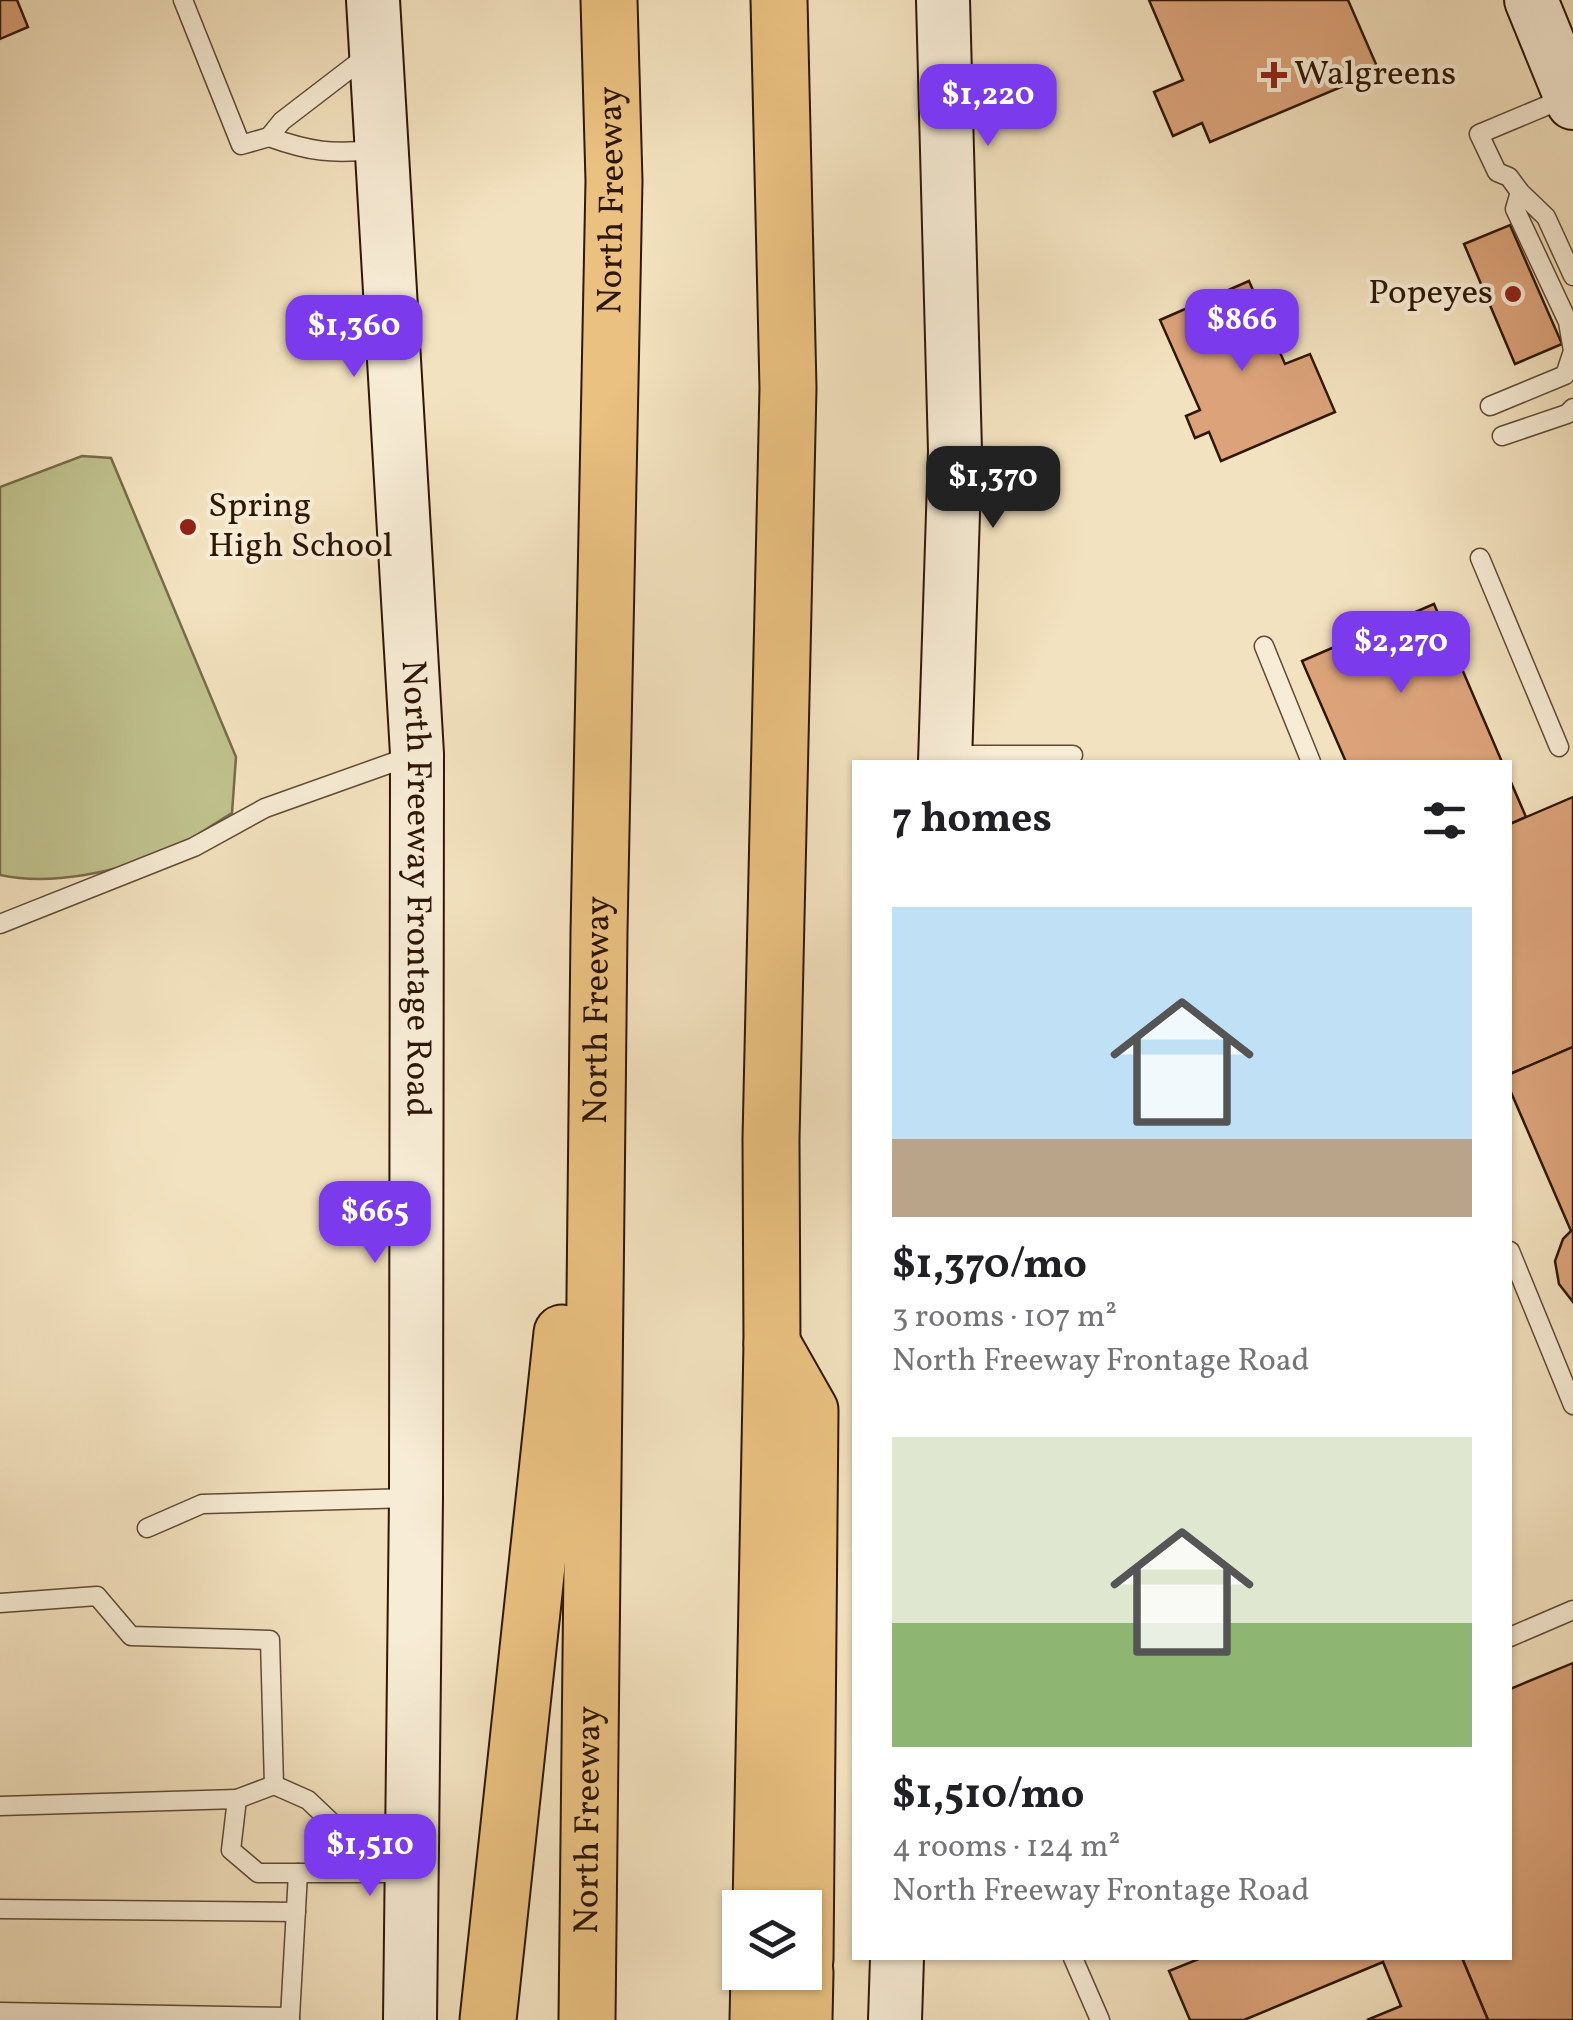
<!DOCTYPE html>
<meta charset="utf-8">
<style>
body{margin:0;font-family:Vollkorn,serif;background:#f2f2f2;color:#202124;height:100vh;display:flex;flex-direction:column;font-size:38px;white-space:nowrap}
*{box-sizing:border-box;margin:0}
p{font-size:32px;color:#757577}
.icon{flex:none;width:55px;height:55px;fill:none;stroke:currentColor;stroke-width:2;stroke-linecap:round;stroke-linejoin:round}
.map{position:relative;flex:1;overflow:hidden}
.side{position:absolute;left:852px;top:760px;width:660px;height:1200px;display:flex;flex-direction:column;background:#fff;border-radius:0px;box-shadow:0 2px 8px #0004}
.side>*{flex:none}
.tools{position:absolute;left:722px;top:1890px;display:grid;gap:20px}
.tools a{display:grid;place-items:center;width:100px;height:100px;border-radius:0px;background:#fff;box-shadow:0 2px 8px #0004;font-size:50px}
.price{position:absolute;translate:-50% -85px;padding:0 22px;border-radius:20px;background:#7c3aed;color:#fff;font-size:32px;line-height:65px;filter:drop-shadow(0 2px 5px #0008)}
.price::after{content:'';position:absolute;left:50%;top:60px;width:30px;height:22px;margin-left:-15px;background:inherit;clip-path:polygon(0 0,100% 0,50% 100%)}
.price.active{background:#222;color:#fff}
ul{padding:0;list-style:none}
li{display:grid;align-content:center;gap:20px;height:530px;padding:0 40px}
li span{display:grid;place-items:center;height:310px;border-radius:0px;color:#555}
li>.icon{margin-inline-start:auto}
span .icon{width:180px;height:180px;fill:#fffc;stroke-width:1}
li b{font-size:42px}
h2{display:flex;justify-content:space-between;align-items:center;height:120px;padding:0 40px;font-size:42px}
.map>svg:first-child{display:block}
.green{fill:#c0c28e;stroke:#786c4a;stroke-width:2.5}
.building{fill:#dca37a;stroke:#2f1706;stroke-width:2.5}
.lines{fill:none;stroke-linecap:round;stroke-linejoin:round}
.lane-casing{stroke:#604a34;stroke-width:21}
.secondary-casing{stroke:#2f1706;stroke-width:56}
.highway-casing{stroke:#2f1706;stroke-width:59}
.lane{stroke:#f7ecd5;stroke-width:18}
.secondary{stroke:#f7ecd5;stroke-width:52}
.highway{stroke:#eac180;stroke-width:55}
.poi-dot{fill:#8f2418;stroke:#f7ecd5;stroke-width:4}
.labels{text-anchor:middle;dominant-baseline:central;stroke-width:8;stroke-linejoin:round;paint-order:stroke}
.poi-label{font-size:35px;fill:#2f1706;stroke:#f7ecd5;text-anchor:start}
.street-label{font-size:35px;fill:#2f1706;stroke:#f7ecd5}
</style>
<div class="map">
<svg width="1573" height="2020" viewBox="0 0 1573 2020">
<rect width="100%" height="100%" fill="#f3e2bf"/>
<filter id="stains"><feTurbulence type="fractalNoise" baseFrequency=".002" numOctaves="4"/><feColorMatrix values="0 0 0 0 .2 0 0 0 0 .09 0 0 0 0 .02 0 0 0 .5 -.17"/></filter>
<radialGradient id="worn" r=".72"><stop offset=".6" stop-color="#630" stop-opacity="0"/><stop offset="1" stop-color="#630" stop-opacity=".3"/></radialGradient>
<path class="green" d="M82,456L111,458L236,757L232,813C210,826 187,843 164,853C115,872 52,886 0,875V487Z"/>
<g class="building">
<path d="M0,0H17L28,27L0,39Z"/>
<path d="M1149,0H1348L1379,71L1210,142L1202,123L1173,136L1154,92L1183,80Z"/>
<path d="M1510,225L1562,344L1515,364L1464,244Z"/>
<path d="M1249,281L1285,364L1310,354L1335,412L1221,461L1209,432L1195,438L1186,416L1200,410L1160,320Z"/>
<path d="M1434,604L1502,762H1346L1302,661Z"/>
<path d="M1510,780L1526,817L1510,824Z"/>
<path d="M1573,797V1047L1510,1074V824Z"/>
<path d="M1573,1047V1302L1559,1284L1555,1261L1563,1239L1571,1231L1510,1090V1074Z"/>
<path d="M1573,1663V2020H1488L1462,1958H1510V1689Z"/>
<path d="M1201,1958H1462L1488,2020H1367L1401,2006L1383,1962L1244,2020H1190L1169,1971Z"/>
</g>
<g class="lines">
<g class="lane-casing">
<g id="lane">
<path d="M183,0L241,145L269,137"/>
<path d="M368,55L282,121L269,137C311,152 331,154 376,150"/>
<path d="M1565,98L1479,134L1497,172L1509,177L1520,192L1546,217L1573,276"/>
<path d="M1490,406L1565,375L1573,351L1568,322L1515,209L1520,192"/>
<path d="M1502,436L1567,414L1573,408"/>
<path d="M1480,558L1559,747"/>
<path d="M1264,646L1311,762"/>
<path d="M950,755H1073"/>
<path d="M0,924L194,847L265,808L411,756"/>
<path d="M1510,1251L1573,1405"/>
<path d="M147,1528L202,1504L410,1498"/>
<path d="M0,1603L97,1596L131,1636L270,1640L274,1785"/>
<path d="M1510,1637L1573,1610"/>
<path d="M0,1806L237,1799"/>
<path d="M406,1841L350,1840L308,1800L274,1785L237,1799L231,1850L258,1873H409"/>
<path d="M0,1909L296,1912"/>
<path d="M1073,1958L1100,2020"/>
<path d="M0,2012L290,2017V2020"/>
<path d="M290,2017L298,1873"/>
</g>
</g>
<g class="secondary-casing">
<g id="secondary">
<path id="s1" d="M373,0L417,754L416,1498L410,2020"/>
<path d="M943,0L955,451L945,762"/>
<path d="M1531,0L1573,103"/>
<path d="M895,2020L897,1958"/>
</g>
</g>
<g class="highway-casing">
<g id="highway">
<path d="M772,1343L810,1410L805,1960"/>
<path d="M761,1908L772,1343L771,1139L788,388L779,0"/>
<path d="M488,2020L562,1333"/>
<path id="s2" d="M587,2020L599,932L614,181L609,0"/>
<path d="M758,2020L759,1972"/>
<path d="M804,2020L805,1972"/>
</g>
</g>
<use href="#lane" class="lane"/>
<use href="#secondary" class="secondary"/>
<use href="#highway" class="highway"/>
</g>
<g class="poi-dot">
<path d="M1269 60h10v10h10v10h-10v10h-10v-10h-10v-10h10z"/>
<circle cx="1513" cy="294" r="10"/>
<circle cx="188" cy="527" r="10"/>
</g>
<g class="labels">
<g class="poi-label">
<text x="1294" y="75">Walgreens</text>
<text x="1493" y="294" text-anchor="end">Popeyes</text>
<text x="208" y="507">Spring<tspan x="208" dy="40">High School</tspan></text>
</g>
<g class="street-label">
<text stroke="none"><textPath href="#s2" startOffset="1820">North Freeway</textPath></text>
<text stroke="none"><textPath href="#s1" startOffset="890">North Freeway Frontage Road</textPath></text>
<text stroke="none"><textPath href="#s2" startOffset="1010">North Freeway</textPath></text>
<text stroke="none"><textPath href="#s2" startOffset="200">North Freeway</textPath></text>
</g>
</g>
<rect width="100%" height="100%" filter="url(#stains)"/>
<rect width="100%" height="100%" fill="url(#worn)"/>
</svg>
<div class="tools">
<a><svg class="icon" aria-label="layers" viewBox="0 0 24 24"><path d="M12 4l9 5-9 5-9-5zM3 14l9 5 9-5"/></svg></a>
</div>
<b class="price" style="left:988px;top:149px">$1,220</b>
<b class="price" style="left:1242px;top:374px">$866</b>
<b class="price" style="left:354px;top:380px">$1,360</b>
<b class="price active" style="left:993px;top:531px">$1,370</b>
<b class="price" style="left:1401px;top:696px">$2,270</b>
<b class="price" style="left:375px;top:1266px">$665</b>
<b class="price" style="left:370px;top:1899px">$1,510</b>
<section class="side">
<h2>7 homes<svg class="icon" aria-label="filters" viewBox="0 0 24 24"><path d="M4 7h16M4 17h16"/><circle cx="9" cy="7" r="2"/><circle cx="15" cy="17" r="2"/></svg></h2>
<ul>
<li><span style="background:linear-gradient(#bfe0f5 75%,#b9a48a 0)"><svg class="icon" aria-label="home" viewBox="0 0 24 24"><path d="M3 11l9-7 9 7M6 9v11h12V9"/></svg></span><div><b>$1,370/mo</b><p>3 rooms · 107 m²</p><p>North Freeway Frontage Road</p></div></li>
<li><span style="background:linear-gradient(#dfe7d0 60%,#8fb573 0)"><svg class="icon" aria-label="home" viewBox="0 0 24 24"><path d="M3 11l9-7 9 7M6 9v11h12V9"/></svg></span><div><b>$1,510/mo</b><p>4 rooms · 124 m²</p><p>North Freeway Frontage Road</p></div></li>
</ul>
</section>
</div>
